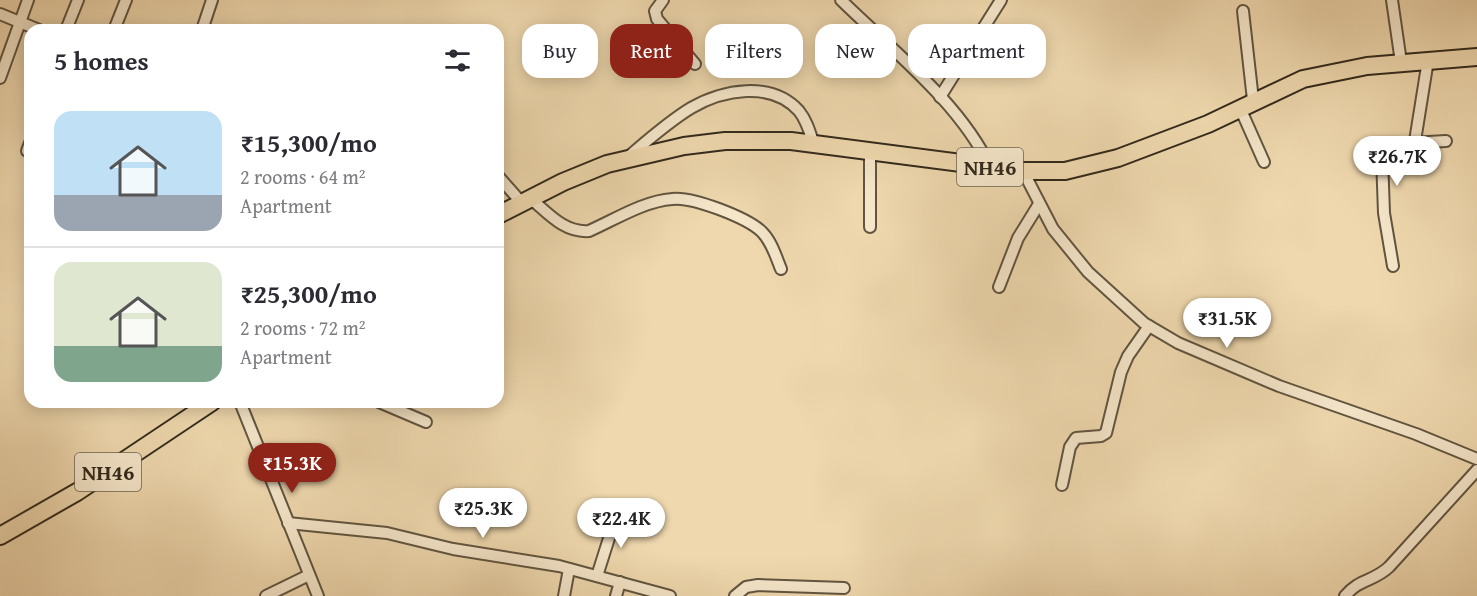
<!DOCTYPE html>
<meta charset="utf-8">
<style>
body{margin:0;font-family:"Gentium Book Plus",serif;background:#f2f2f3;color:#2b2b33;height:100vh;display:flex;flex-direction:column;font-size:22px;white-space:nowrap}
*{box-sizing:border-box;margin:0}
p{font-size:20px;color:#7c7c81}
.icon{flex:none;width:33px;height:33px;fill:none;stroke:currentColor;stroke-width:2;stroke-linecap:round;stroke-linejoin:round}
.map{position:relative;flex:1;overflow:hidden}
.side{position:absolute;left:24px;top:24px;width:480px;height:384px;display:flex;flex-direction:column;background:#fff;border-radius:18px;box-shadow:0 3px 15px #0003}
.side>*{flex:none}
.banner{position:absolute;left:522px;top:24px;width:570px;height:54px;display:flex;gap:12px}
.price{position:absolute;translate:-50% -51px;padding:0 14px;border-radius:21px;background:#fff;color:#222;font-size:20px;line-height:39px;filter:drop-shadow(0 2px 3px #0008)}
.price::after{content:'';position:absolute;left:50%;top:36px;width:18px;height:14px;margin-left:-9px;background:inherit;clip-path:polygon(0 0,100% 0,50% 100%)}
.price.current{background:#8f2418;color:#fff}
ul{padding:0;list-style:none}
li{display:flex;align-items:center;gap:18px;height:150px;padding:0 30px}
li+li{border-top:2px solid #e1e1e2}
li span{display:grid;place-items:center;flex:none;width:168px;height:120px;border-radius:18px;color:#555}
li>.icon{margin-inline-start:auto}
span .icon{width:72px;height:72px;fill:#fffc;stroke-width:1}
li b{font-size:26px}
h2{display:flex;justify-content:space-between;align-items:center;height:72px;padding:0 30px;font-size:26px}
.tag{padding:0 21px;border-radius:18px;background:#fff;box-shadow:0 3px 15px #0003;font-size:21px;line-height:54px}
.tag.current{background:#8f2418;color:#fff}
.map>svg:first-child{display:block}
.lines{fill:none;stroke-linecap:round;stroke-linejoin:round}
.minor-casing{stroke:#615540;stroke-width:14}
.highway-casing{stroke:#32291c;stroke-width:20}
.minor{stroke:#f5e6ca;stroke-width:10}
.highway{stroke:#efd8ae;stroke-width:16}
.labels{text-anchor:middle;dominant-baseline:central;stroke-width:4.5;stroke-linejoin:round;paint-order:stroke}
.shield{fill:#f5e6ca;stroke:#6c6250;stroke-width:1.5}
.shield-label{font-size:22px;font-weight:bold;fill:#32291c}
</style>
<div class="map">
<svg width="1477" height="596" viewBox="0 0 1477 596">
<rect width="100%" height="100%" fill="#efd8ae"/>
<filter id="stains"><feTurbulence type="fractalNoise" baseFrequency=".00333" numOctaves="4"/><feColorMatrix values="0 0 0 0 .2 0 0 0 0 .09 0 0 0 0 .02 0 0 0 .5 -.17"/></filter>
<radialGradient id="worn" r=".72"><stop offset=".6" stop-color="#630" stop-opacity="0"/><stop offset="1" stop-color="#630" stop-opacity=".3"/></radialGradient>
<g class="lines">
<g class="minor-casing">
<g id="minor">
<path d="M663,0L655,11L657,19L695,64"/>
<path d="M841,0C891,49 961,104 990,167"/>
<path d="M1392,0L1401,62"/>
<path d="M1243,11L1253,100"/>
<path d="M0,14L39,30"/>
<path d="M66,30L78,0"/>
<path d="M114,30L126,0"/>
<path d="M202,30L212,0"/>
<path d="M0,78L28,0"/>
<path d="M940,97L1001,0"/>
<path d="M1240,108L1264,162"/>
<path d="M1415,141L1428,60"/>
<path d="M27,151L30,143"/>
<path d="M870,152V227"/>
<path d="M628,157C648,140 668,122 691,108C722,90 771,80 799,111C807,121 810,133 814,145"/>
<path d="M1023,171L1053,229L1088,272L1144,323L1178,343L1279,386L1416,434L1477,459"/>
<path d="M498,176L521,202"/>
<path d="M530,198C548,213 564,233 589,231C614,220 644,201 672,199C692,196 748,218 762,232C772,242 776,257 781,269"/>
<path d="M1393,266L1384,213L1382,157L1393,144L1446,141"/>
<path d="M999,287L1018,238L1039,204"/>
<path d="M240,402L318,596"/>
<path d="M379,402L426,422"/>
<path d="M1062,485L1070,447L1076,438L1101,436L1106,433L1121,372L1128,356L1149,326"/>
<path d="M288,523L387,533L453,549L559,566L670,596"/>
<path d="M597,576L617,513"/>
<path d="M266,596L309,575"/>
<path d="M564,596L569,569"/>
<path d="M616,596L620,582"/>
<path d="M735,596L746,587L758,585L844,588"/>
<path d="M1345,596C1360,578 1373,582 1389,567L1477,470"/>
</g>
</g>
<g class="highway-casing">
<g id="highway">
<path d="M498,215L563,182L607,164L684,146L725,141H791L1023,171H1065L1118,158L1208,124L1303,79L1367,66L1477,57"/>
<path d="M0,536L77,492L212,402"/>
</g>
</g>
<use href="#minor" class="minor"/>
<use href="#highway" class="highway"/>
</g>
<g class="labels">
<g class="shield">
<rect x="957" y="148" width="66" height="38" rx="4.5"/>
<rect x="75" y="453" width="66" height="38" rx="4.5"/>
</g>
<g class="shield-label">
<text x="990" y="167">NH46</text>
<text x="108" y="472">NH46</text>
</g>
</g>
<rect width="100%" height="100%" filter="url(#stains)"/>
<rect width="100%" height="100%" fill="url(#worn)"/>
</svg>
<b class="price" style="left:1397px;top:187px">₹26.7K</b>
<b class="price" style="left:1227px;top:349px">₹31.5K</b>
<b class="price current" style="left:292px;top:494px">₹15.3K</b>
<b class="price" style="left:483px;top:539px">₹25.3K</b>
<b class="price" style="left:621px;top:549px">₹22.4K</b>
<div class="banner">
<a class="tag">Buy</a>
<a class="tag current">Rent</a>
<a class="tag">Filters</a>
<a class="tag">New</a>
<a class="tag">Apartment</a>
</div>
<section class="side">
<h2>5 homes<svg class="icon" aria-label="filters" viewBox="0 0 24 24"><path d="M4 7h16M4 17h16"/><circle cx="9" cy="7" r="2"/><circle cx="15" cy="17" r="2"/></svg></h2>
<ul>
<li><span style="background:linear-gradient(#bfe0f5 70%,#9aa5b1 0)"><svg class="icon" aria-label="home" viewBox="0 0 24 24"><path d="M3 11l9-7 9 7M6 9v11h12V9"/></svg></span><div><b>₹15,300/mo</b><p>2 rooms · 64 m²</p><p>Apartment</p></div></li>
<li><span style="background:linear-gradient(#dfe7d0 70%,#7fa58c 0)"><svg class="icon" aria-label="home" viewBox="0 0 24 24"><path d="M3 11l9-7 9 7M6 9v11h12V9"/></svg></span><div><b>₹25,300/mo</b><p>2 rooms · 72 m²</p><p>Apartment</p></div></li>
</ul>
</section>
</div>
